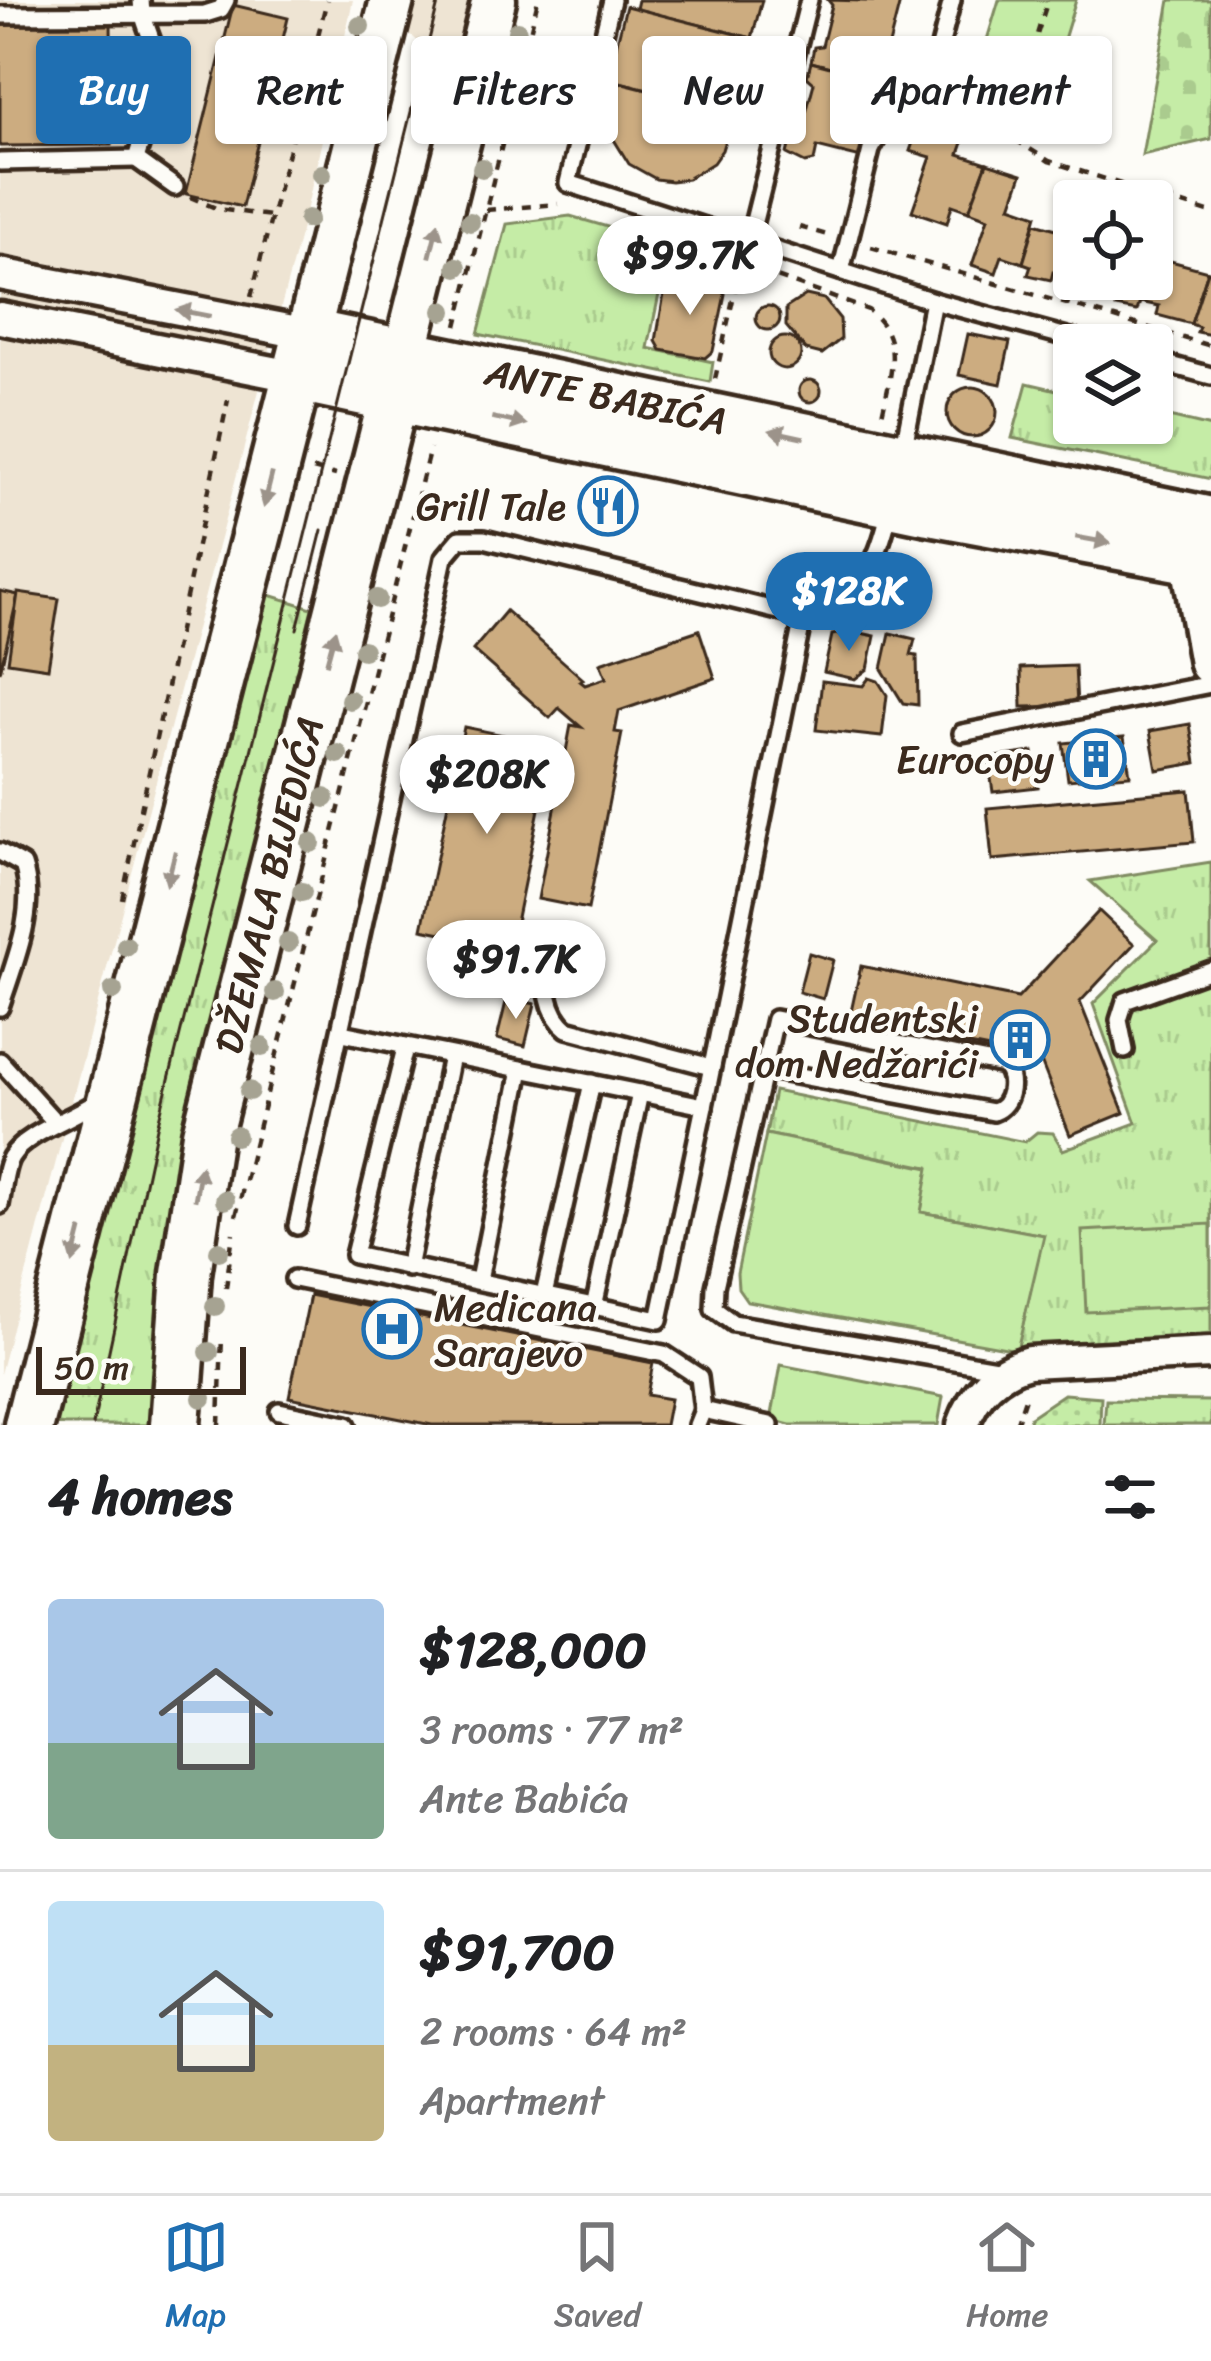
<!DOCTYPE html>
<meta charset="utf-8">
<style>
body{margin:0;font-family:Sriracha,sans-serif;background:#f2f2f2;color:#202124;height:100vh;display:flex;flex-direction:column;font-size:45px;white-space:nowrap}
*{box-sizing:border-box;margin:0}
p{font-size:39px;color:#757577}
.icon{flex:none;width:66px;height:66px;fill:none;stroke:currentColor;stroke-width:2;stroke-linecap:round;stroke-linejoin:round}
.map{position:relative;height:1425px;overflow:hidden}
.side{display:flex;flex-direction:column;background:#fff;flex:1}
.side>*{flex:none}
.guide{position:absolute;left:36px;top:36px;width:1140px;height:108px;display:flex;gap:24px}
.controls{position:absolute;left:1053px;top:180px;display:grid;gap:24px}
.controls a{display:grid;place-items:center;width:120px;height:120px;border-radius:12px;background:#fff;box-shadow:0 3px 9px #0004;font-size:60px}
.scale{position:absolute;left:36px;bottom:30px;width:210px;box-sizing:border-box;padding-left:12px;border:6px solid #3b2a1e;border-top:0;font-size:33px;line-height:42px;white-space:nowrap;color:#3b2a1e;-webkit-text-stroke:9px #fdfcf7;paint-order:stroke}
.price{position:absolute;translate:-50% -102px;padding:0 27px;border-radius:42px;background:#fff;color:#222;font-size:39px;line-height:78px;filter:drop-shadow(0 3px 6px #0008)}
.price::after{content:'';position:absolute;left:50%;top:72px;width:36px;height:27px;margin-left:-18px;background:inherit;clip-path:polygon(0 0,100% 0,50% 100%)}
.price.on{background:#1f6fb2;color:#fff}
ul{padding:0;list-style:none}
li{display:flex;align-items:center;gap:36px;height:300px;padding:0 48px}
li+li{border-top:3px solid #e0e0e0}
li span{display:grid;place-items:center;flex:none;width:336px;height:240px;border-radius:12px;color:#555}
li>.icon{margin-inline-start:auto}
span .icon{width:144px;height:144px;fill:#fffc;stroke-width:1}
li b{font-size:51px}
h2{display:flex;justify-content:space-between;align-items:center;height:144px;padding:0 48px;font-size:51px}
.pill{padding:0 42px;border-radius:12px;background:#fff;box-shadow:0 3px 9px #0004;font-size:42px;line-height:108px}
.pill.on{background:#1f6fb2;color:#fff}
.menu{display:flex;justify-content:space-around;align-items:center;height:168px;border-top:3px solid #e0e0e0;background:#fff;font-size:33px;color:#757577}
.menu a{display:grid;justify-items:center;gap:6px}
.menu .on{color:#1f6fb2}
.map>svg:first-child{display:block}
.built{fill:#eee4d3}
.grass{fill:url(#grass-tufts);stroke:#808b62;stroke-width:3}
.cemetery{fill:url(#cemetery-stones);stroke:#808b62;stroke-width:3}
.park{fill:#c5eca6;stroke:#808b62;stroke-width:3}
.garden{fill:url(#garden-dots);stroke:#808b62;stroke-width:3}
.building{fill:#ccac80;stroke:#3b2a1e;stroke-width:3}
.lines{fill:none;stroke-linecap:round;stroke-linejoin:round}
.lane-casing{stroke:#3b2a1e;stroke-width:24}
.street-casing{stroke:#3b2a1e;stroke-width:39}
.secondary-casing{stroke:#3b2a1e;stroke-width:51}
.primary-casing{stroke:#3b2a1e;stroke-width:57}
.path{stroke:#3b2a1e;stroke-width:4.5;stroke-dasharray:9 9;stroke-linecap:butt}
.lane{stroke:#fdfcf7;stroke-width:15}
.street{stroke:#fdfcf7;stroke-width:30}
.secondary{stroke:#fdfcf7;stroke-width:42}
.primary{stroke:#fdfcf7;stroke-width:48}
.tram{stroke:#3b2a1e;stroke-width:3}
.tree{fill:#a6a392}
.oneway{fill:#9c938a}
.labels{text-anchor:middle;dominant-baseline:central;stroke-width:9;stroke-linejoin:round;paint-order:stroke}
.street-label{font-size:39px;fill:#3b2a1e;stroke:#fdfcf7}
.poi-label{font-size:39px;fill:#3b2a1e;stroke:#fdfcf7;text-anchor:end}
</style>
<div class="map">
<svg width="1211" height="1425" viewBox="0 0 1211 1425">
<defs>
<pattern id="grass-tufts" width="24" height="20" patternUnits="userSpaceOnUse" patternTransform="scale(3)"><rect width="24" height="20" fill="#c5eca6"/><path d="M3 7l-1-3M5 7V3M7 7l1-3M15 17l-1-3M17 17v-4M19 17l1-3" fill="none" stroke="#aacb8e"/></pattern>
<pattern id="cemetery-stones" width="16" height="16" patternUnits="userSpaceOnUse" patternTransform="scale(3)"><rect width="16" height="16" fill="#c5eca6"/><path d="M2 7V4a2 2 0 0 1 4 0v3zM10 15v-3a2 2 0 0 1 4 0v3z" fill="#aacb8e"/></pattern>
<pattern id="garden-dots" width="8" height="8" patternUnits="userSpaceOnUse" patternTransform="scale(3)"><rect width="8" height="8" fill="#c5eca6"/><path d="M2 2h.1M6 6h.1" fill="none" stroke="#aacb8e" stroke-width="1.8" stroke-linecap="round"/></pattern>
</defs>
<rect width="100%" height="100%" fill="#fdfcf7"/>
<filter id="ink" filterUnits="userSpaceOnUse"><feTurbulence type="fractalNoise" baseFrequency=".00833" numOctaves="2"/><feDisplacementMap in="SourceGraphic" scale="24" xChannelSelector="R" yChannelSelector="G"/><feConvolveMatrix kernelMatrix="1 2 1 2 8 2 1 2 1" color-interpolation-filters="sRGB"/></filter>
<g filter="url(#ink)">
<g class="built">
<path d="M0,0H353L306,212L0,1374Z"/>
<path d="M366,0H482L462,76Z"/>
</g>
<g class="grass">
<path d="M570,216L669,245L648,348L713,362L710,382L478,334L507,224Z"/>
<path d="M1027,383L1074,394V423H1152V413L1211,427V479L1012,438Z"/>
<path d="M263,593L312,608L178,1159L157,1320L149,1425H47Z"/>
<path d="M1211,862V1334L1017,1350L1043,1235L921,1212L928,1167L766,1134L774,1091L1025,1142L1037,1132L1053,1133L1063,1150L1136,1123L1093,1004L1157,940L1090,881Z"/>
<path d="M1106,1400L1211,1401V1425H1104Z"/>
</g>
<path class="cemetery" d="M1170,0H1211V139L1142,155Z"/>
<g class="park">
<path d="M999,0H1076L1050,85L980,63Z"/>
<path d="M766,1134L929,1168L921,1212L1044,1235L1017,1350L747,1301L738,1288L737,1273Z"/>
<path d="M1211,1224V1306L1086,1312L1082,1231Z"/>
<path d="M781,1365L943,1397L938,1425H790L771,1420Z"/>
</g>
<path class="garden" d="M1064,1394L1101,1397L1100,1425H1028L1030,1417Z"/>
<g class="building">
<path d="M638,0H762L752,38L636,9Z"/>
<path d="M828,0L900,2L880,80L811,62L814,47L822,46L832,5Z"/>
<path d="M233,5L288,18L242,207L186,194Z"/>
<path d="M626,6L752,38L734,111L608,79Z"/>
<path d="M111,19L112,145L0,146V21Z"/>
<path d="M811,62L880,80L861,158L817,147L814,161L805,163L787,154L794,126L803,124L814,83L807,77Z"/>
<path d="M619,82L734,111L722,150L713,163L687,179L671,181L656,179L629,164L613,138L611,122Z"/>
<path d="M927,102L972,117L959,154L987,163L969,211L952,205L947,223L912,211L931,157L910,151Z"/>
<path d="M987,163L1022,174L1011,206L1037,215L1023,263L1002,256L996,273L972,265L988,218L969,211Z"/>
<path d="M1035,223L1074,234V278L1053,272L1051,280L1028,275L1031,266L1023,263Z"/>
<path d="M1152,256L1208,271L1191,324L1157,315L1159,306L1140,302L1137,311L1116,307L1118,298L1107,295L1112,279H1152Z"/>
<path d="M1208,271L1211,272V335L1197,332L1199,327L1191,324Z"/>
<path d="M1076,279H1112L1107,295L1079,288L1081,280Z"/>
<path d="M673,280L717,286L725,294L713,351L705,358L661,350L656,341L665,288Z"/>
<path d="M806,295L824,299L840,319L841,339L822,354L806,350L786,326V308Z"/>
<circle cx="768" cy="318" r="12"/>
<path d="M968,334L1010,342L1001,384L959,375Z"/>
<circle cx="785" cy="353" r="16"/>
<circle cx="810" cy="391" r="11"/>
<circle cx="972" cy="412" r="25"/>
<path d="M789,572L829,582L822,609L782,599Z"/>
<path d="M0,591L18,595L0,672Z"/>
<path d="M18,593L59,599L48,668L8,662Z"/>
<path d="M506,611L583,679L580,681L585,685L606,678L600,663L699,630L715,678L619,711L615,732L622,733L588,909L538,899L571,725L581,727L559,708L550,718L473,650Z"/>
<path d="M851,631L875,636L868,669L855,679L824,672L832,635Z"/>
<path d="M890,633L915,639L911,655L917,656L918,705L903,703L882,669Z"/>
<path d="M1075,666L1077,706L1022,707L1021,668Z"/>
<path d="M869,678L878,681L887,695L882,737L816,730L822,681L863,686Z"/>
<path d="M1190,724L1196,763L1157,770L1150,731Z"/>
<path d="M464,727L552,745L511,947L422,929Z"/>
<path d="M1124,737L1130,775L1068,780L1063,743Z"/>
<path d="M1033,752L1038,787L993,792L988,758Z"/>
<path d="M1189,790L1194,842L992,860L987,808Z"/>
<path d="M1099,911L1134,944L1080,1002L1124,1113L1070,1135L1040,1059L849,1021L861,966L1018,998Z"/>
<path d="M809,953L833,960L823,999L799,992Z"/>
<path d="M507,998L535,1004L525,1046L497,1039Z"/>
<path d="M310,1295L653,1363L647,1395L670,1399L665,1425H432L289,1397Z"/>
</g>
<g class="lines">
<g class="lane-casing">
<g id="lane">
<path d="M612,0L568,183L933,301L1097,345"/>
<path d="M0,15L205,14L221,9L226,0"/>
<path d="M136,159L175,187"/>
<path d="M0,162L136,159C144,131 161,95 158,65C156,42 141,23 141,0"/>
<path d="M749,241L809,0"/>
<path d="M841,271L871,150L883,127L900,108L930,86L952,0"/>
<path d="M1152,360L1211,376"/>
<path d="M903,451L933,301"/>
<path d="M962,733L1211,684"/>
<path d="M0,852L23,865C38,910 14,963 0,1007"/>
<path d="M545,941C547,971 542,1009 567,1029L711,1067"/>
<path d="M342,1033L704,1106L659,1320L354,1255L405,1048"/>
<path d="M1125,1050L1119,1020L1125,1001L1211,970"/>
<path d="M0,1061L56,1123"/>
<path d="M763,1069L993,1112C1012,1106 1016,1078 1003,1065L775,1019L715,1287L714,1309L733,1323L1002,1369"/>
<path d="M704,1106L803,617"/>
<path d="M0,1205C3,1191 4,1169 11,1157C26,1132 77,1117 101,1099"/>
<path d="M297,1226L444,558L460,539H484L803,617C860,607 879,559 890,509"/>
<path d="M408,1268L451,1056"/>
<path d="M294,1279L664,1354L699,1377L703,1410"/>
<path d="M479,1280L521,1069"/>
<path d="M544,1295L592,1083"/>
<path d="M594,1307L640,1093"/>
<path d="M279,1411L347,1425"/>
<path d="M697,1425L703,1410L770,1425"/>
</g>
</g>
<g class="street-casing">
<g id="street">
<path d="M0,274L308,334"/>
<path d="M0,318L298,377"/>
<path d="M963,1425C974,1393 997,1370 1029,1362L1211,1353"/>
</g>
</g>
<g class="secondary-casing">
<g id="secondary">
<path d="M308,334L392,0"/>
<path d="M405,353L494,0"/>
<path d="M1187,528L1211,663"/>
</g>
</g>
<g class="primary-casing">
<g id="primary">
<path d="M298,377L929,510L1211,562"/>
<path d="M29,1425L308,334L1211,522"/>
<path d="M175,1425L186,1274L207,1134L405,353"/>
</g>
</g>
<g class="path">
<path d="M945,96L954,101L1026,69L1048,0"/>
<path d="M954,101L1049,161L1211,213"/>
<path d="M190,197L218,209L271,216"/>
<path d="M486,210L558,204"/>
<path d="M799,227L831,236"/>
<path d="M871,247L1211,346"/>
<path d="M744,265L868,310C905,338 890,375 882,415"/>
<path d="M251,297L327,0"/>
<path d="M457,326L538,0"/>
<path d="M715,379L741,264"/>
<path d="M313,469L336,475"/>
<path d="M122,899L228,400"/>
<path d="M236,1216L430,448"/>
<path d="M226,1288L233,1233"/>
<path d="M219,1425L222,1335"/>
<path d="M1016,1425L1026,1395"/>
</g>
<use href="#lane" class="lane"/>
<use href="#street" class="street"/>
<use href="#secondary" class="secondary"/>
<use href="#primary" class="primary"/>
<g class="tram">
<path d="M297,629L322,530"/>
<path d="M93,1425L157,1127L439,0"/>
</g>
</g>
<g class="tree">
<circle cx="360" cy="26" r="10"/>
<circle cx="517" cy="31" r="10"/>
<circle cx="509" cy="67" r="10"/>
<circle cx="347" cy="76" r="10"/>
<circle cx="495" cy="118" r="10"/>
<circle cx="335" cy="129" r="10"/>
<circle cx="482" cy="168" r="10"/>
<circle cx="322" cy="174" r="10"/>
<circle cx="308" cy="219" r="10"/>
<circle cx="470" cy="222" r="10"/>
<circle cx="457" cy="267" r="10"/>
<circle cx="443" cy="311" r="10"/>
<circle cx="377" cy="599" r="10"/>
<circle cx="363" cy="650" r="10"/>
<circle cx="350" cy="700" r="10"/>
<circle cx="338" cy="754" r="10"/>
<circle cx="325" cy="798" r="10"/>
<circle cx="311" cy="843" r="10"/>
<circle cx="302" cy="892" r="10"/>
<circle cx="288" cy="943" r="10"/>
<circle cx="126" cy="946" r="10"/>
<circle cx="113" cy="991" r="10"/>
<circle cx="275" cy="992" r="10"/>
<circle cx="262" cy="1047" r="10"/>
<circle cx="249" cy="1091" r="10"/>
<circle cx="236" cy="1136" r="10"/>
<circle cx="225" cy="1200" r="10"/>
<circle cx="219" cy="1251" r="10"/>
<circle cx="215" cy="1306" r="10"/>
<circle cx="209" cy="1352" r="10"/>
<circle cx="202" cy="1398" r="10"/>
</g>
<defs><path id="oneway-solid" d="M-6-.8H1V-3.2L6.5 0L1 3.2V.8H-6Z" transform="scale(3)"/></defs>
<g class="oneway">
<use href="#oneway-solid" transform="translate(434 240) rotate(-76)"/>
<use href="#oneway-solid" transform="translate(193 313) rotate(-169)"/>
<use href="#oneway-solid" transform="translate(509 421) rotate(12)"/>
<use href="#oneway-solid" transform="translate(787 434) rotate(-168)"/>
<use href="#oneway-solid" transform="translate(268 490) rotate(104)"/>
<use href="#oneway-solid" transform="translate(1093 540) rotate(10)"/>
<use href="#oneway-solid" transform="translate(331 647) rotate(-75)"/>
<use href="#oneway-solid" transform="translate(171 868) rotate(104)"/>
<use href="#oneway-solid" transform="translate(198 1183) rotate(-80)"/>
<use href="#oneway-solid" transform="translate(77 1246) rotate(104)"/>
</g>
</g>
<defs>
<g id="restaurant-ring" transform="scale(3)"><circle r="9.5" fill="#fdfcf7" stroke="#1f6fb2" stroke-width="1.5"/><path d="M-5-6h1v4h1v-4h1v4h1v-4h1v5L-1.5 .5V6h-2V.5L-5-1ZM5-6V6H3V1.5H1.5Q1.5-4 5-6Z" fill="#1f6fb2"/></g>
<g id="building-ring" transform="scale(3)"><circle r="9.5" fill="#fdfcf7" stroke="#1f6fb2" stroke-width="1.5"/><path d="M-4-6H4V6H1V3H-1V6H-4ZM-2.5-4.3h1.7v1.8h-1.7ZM.8-4.3h1.7v1.8H.8ZM-2.5-1h1.7V.8h-1.7ZM.8-1h1.7V.8H.8Z" fill="#1f6fb2"/></g>
<g id="hospital-ring" transform="scale(3)"><circle r="9.5" fill="#fdfcf7" stroke="#1f6fb2" stroke-width="1.5"/><path d="M-5-5h3v3.5h4V-5h3V5h-3V1.5h-4V5h-3Z" fill="#1f6fb2"/></g>
</defs>
<g fill-rule="evenodd">
<use href="#restaurant-ring" x="608" y="506"/>
<use href="#building-ring" x="1096" y="759"/>
<use href="#building-ring" x="1020" y="1040"/>
<use href="#hospital-ring" x="392" y="1329"/>
</g>
<g class="labels">
<g class="street-label">
<text transform="translate(606 396) rotate(12)">ANTE BABIĆA</text>
<text transform="translate(269 885) rotate(-76)">DŽEMALA BIJEDIĆA</text>
</g>
<g class="poi-label">
<text x="566" y="506">Grill Tale</text>
<text x="1054" y="759">Eurocopy</text>
<text x="978" y="1018">Studentski<tspan x="978" dy="45">dom Nedžarići</tspan></text>
<text x="434" y="1307" text-anchor="start">Medicana<tspan x="434" dy="45">Sarajevo</tspan></text>
</g>
</g>
</svg>
<div class="controls">
<a><svg class="icon" aria-label="locate" viewBox="0 0 24 24"><circle cx="12" cy="12" r="6"/><path d="M12 2v4M12 18v4M2 12h4M18 12h4"/></svg></a>
<a><svg class="icon" aria-label="layers" viewBox="0 0 24 24"><path d="M12 4l9 5-9 5-9-5zM3 14l9 5 9-5"/></svg></a>
</div>
<div class="scale">50 m</div>
<b class="price" style="left:690px;top:318px">$99.7K</b>
<b class="price on" style="left:849px;top:654px">$128K</b>
<b class="price" style="left:487px;top:837px">$208K</b>
<b class="price" style="left:516px;top:1022px">$91.7K</b>
<div class="guide">
<a class="pill on">Buy</a>
<a class="pill">Rent</a>
<a class="pill">Filters</a>
<a class="pill">New</a>
<a class="pill">Apartment</a>
</div>
</div>
<section class="side">
<h2>4 homes<svg class="icon" aria-label="filters" viewBox="0 0 24 24"><path d="M4 7h16M4 17h16"/><circle cx="9" cy="7" r="2"/><circle cx="15" cy="17" r="2"/></svg></h2>
<ul>
<li><span style="background:linear-gradient(#a9c7e8 60%,#7fa58c 0)"><svg class="icon" aria-label="home" viewBox="0 0 24 24"><path d="M3 11l9-7 9 7M6 9v11h12V9"/></svg></span><div><b>$128,000</b><p>3 rooms · 77 m²</p><p>Ante Babića</p></div></li>
<li><span style="background:linear-gradient(#bfe0f5 60%,#c2b280 0)"><svg class="icon" aria-label="home" viewBox="0 0 24 24"><path d="M3 11l9-7 9 7M6 9v11h12V9"/></svg></span><div><b>$91,700</b><p>2 rooms · 64 m²</p><p>Apartment</p></div></li>
</ul>
</section>
<nav class="menu">
<a class="on"><svg class="icon" aria-label="map" viewBox="0 0 24 24"><path d="M3 6l6-2 6 2 6-2v14l-6 2-6-2-6 2zM9 4v14M15 6v14"/></svg>Map</a>
<a><svg class="icon" aria-label="saved" viewBox="0 0 24 24"><path d="M7 4h10v16l-5-4-5 4z"/></svg>Saved</a>
<a><svg class="icon" aria-label="home" viewBox="0 0 24 24"><path d="M3 11l9-7 9 7M6 9v11h12V9"/></svg>Home</a>
</nav>
